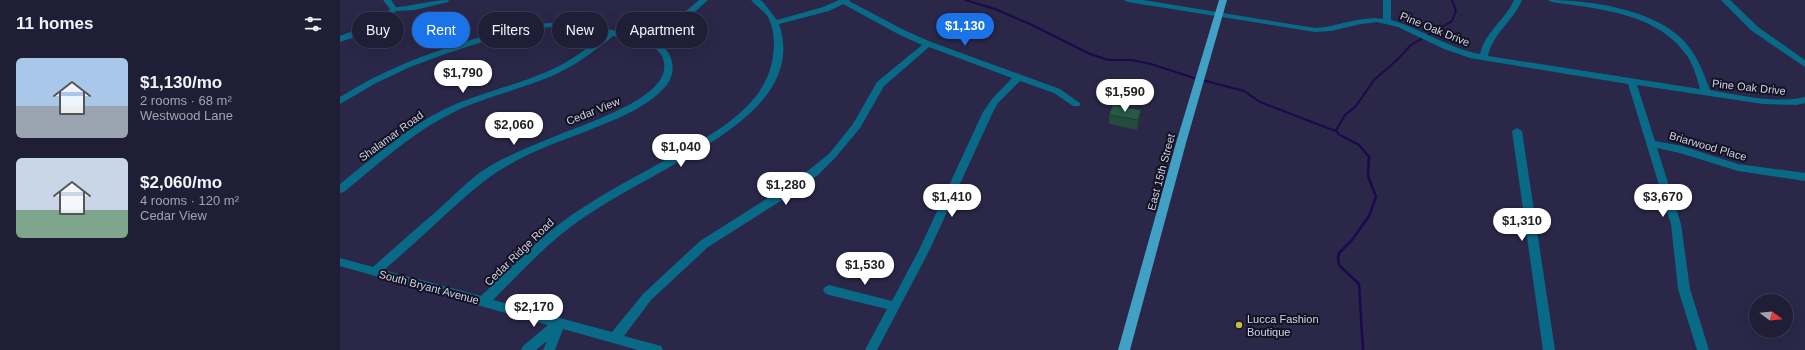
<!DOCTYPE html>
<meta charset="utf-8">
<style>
body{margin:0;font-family:Helvetica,sans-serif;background:#2d2a42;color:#f1f3f6;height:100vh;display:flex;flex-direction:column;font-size:15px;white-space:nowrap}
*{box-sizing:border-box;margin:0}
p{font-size:13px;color:#a2a2ad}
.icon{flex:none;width:22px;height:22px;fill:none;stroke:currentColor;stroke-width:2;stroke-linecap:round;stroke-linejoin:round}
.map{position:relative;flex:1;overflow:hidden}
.side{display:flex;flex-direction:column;background:#201d37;width:340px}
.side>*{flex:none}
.hud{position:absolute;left:12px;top:12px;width:380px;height:36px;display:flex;gap:8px}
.needle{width:26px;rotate:106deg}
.tools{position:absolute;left:1409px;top:294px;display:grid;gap:8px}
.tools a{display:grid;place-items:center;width:44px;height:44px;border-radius:50%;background:#201d37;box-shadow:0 4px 16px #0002,0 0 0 1px #3d3b52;font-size:20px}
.price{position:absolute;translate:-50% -34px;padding:0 9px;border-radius:14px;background:#fff;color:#222;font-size:13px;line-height:26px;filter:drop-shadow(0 1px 2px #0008)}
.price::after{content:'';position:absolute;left:50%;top:24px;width:12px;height:9px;margin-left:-6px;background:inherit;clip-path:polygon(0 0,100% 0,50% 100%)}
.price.selected{background:#1a73e8;color:#fff}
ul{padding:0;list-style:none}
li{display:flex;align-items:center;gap:12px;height:100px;padding:0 16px}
li span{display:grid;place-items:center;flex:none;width:112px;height:80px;border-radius:6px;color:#555}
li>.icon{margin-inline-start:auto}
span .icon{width:48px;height:48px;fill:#fffc;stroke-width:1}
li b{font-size:17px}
h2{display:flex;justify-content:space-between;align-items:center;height:48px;padding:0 16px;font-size:17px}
.pill{padding:0 14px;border-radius:18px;background:#201d37;box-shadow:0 4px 16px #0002,0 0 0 1px #3d3b52;font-size:14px;line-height:36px}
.pill.selected{background:#1a73e8;color:#fff}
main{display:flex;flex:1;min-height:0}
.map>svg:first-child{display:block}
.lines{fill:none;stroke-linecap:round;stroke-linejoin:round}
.stream-far1{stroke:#1c084d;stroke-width:2}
.stream{stroke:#1c084d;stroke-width:2.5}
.minor{fill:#096a88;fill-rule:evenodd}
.major{fill:#40a1c4;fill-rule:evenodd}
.wall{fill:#224c3c}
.shaded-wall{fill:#1c3e31}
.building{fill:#285846;stroke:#1c3e31}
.poi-dot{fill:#c4bd3e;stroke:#131222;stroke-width:1.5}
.labels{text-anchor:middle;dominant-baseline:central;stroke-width:4;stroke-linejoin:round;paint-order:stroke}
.street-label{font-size:11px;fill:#d2d2e8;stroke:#131222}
.poi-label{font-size:11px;fill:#d2d2e8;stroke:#131222;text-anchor:start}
</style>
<main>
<section class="side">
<h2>11 homes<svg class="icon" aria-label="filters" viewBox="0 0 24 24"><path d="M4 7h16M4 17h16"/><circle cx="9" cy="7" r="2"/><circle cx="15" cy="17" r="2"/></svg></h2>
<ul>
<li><span style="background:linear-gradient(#a9c7e8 60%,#9aa5b1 0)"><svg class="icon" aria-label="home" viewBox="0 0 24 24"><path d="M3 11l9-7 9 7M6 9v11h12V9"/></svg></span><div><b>$1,130/mo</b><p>2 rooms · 68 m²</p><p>Westwood Lane</p></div></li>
<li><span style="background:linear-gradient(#c9d6e8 65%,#7fa58c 0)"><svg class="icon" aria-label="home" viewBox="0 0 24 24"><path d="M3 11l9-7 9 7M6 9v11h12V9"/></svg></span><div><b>$2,060/mo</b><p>4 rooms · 120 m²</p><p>Cedar View</p></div></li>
</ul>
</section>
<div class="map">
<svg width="1465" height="350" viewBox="0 0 1465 350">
<rect width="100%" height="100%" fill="#2a2749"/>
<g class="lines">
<g class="stream-far1">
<path d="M625,0L655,9L692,25L750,54L769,60H792L811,64L857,79"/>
<path d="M862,80L904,91L920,102L998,132V134L1019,145L1029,157"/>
<path d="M997,132L996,130L1005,115L1016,106L1034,80L1057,60L1071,45L1112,21L1116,11L1112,0"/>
</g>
<path class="stream" d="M1023,350L1019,284L999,265L998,258L999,253L1012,240L1029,216L1036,197L1028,176L1029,156"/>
<g class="minor">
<path d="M43,0H51L56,7C74,6 91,0 109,0L108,2L75,10L56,11C44,27 19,36 0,42V36C17,29 38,25 50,9Z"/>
<path d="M359,0H368L338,27L317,42C333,51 338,71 326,86C305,110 271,121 242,133C217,142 190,152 167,166C144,179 125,197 105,215C85,233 65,252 44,270L141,296C172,267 200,236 236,212C263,194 291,179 320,163C363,139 427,111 433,55C435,42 434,29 428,17C423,10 416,6 411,0H420L423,2L437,20L483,7L499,0H510L509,1L564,30L591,42L720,89L741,104L739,106H733L714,93L680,81L658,103L653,112L589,251L537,350H525L547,309L489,295L485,293L483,290L485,287L489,285L552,301L579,250L643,112L652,99L672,78L589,47L544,86L520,128L495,158L478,175L447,197L368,247L311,300L284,336L321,346L323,350H298L223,329L215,350H203L207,341L196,350H181L183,346L208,325L0,266V258L33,267C55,247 77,228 99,209C113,196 127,182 142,171C165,156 191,146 216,136C241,125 320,101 324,70C328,42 292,40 273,36C254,52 234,66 212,76C179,90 144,97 112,113C72,133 38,164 4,192L0,193V184C34,157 67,127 107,108C139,93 174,86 206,72C228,63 247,49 265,34L232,29L209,27L167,34L105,54L70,67L36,83L0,104V97C41,71 85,54 131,40C156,32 183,23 211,23C244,22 278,31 309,39L332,23ZM503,4L558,34L582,45L537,82L513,124L489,154L470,169L439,191L360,241L303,294L272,332L153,300C182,271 209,241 243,218C269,200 298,185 326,169C376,140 464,96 439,24L489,11Z"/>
<path d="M784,0H803L975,28C998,27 1020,15 1043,19V0H1051V20C1082,29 1108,48 1140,54C1144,33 1166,19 1174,0H1182C1174,20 1152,34 1148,56L1360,89C1357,78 1354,67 1348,57C1319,13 1259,9 1212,2L1208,0C1249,0 1313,9 1343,40C1357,54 1363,72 1370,90C1398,95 1437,104 1465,97V103L1457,105L1423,104L1297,85L1315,141L1342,146L1398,164L1465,173V181L1398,171L1340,153L1317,148L1341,224L1350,289L1369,350H1357L1338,289L1331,224L1288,84L1130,58L1104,49L1058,27L1037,22L1021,24L991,31L975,32L788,2Z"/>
<path d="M1381,0H1390L1418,27L1465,60V67L1412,31Z"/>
<path d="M1177,128L1182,131L1215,350H1203L1172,131Z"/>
</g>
<path class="major" d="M879,0H887L846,143L790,350H778L836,143Z"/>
</g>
<path class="wall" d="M769,115L800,120L797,130L769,124Z"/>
<path class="shaded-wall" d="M801,110L800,120L797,130L798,120Z"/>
<path class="building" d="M773,105L801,110L798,120L769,115Z"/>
<circle class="poi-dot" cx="899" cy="325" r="4"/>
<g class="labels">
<g class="street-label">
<text transform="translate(1095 29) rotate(22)">Pine Oak Drive</text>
<text transform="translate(1409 87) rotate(6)">Pine Oak Drive</text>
<text transform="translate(253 111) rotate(-22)">Cedar View</text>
<text transform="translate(51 136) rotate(-36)">Shalamar Road</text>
<text transform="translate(1368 146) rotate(16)">Briarwood Place</text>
<text transform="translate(821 172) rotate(-75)">East 15th Street</text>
<text transform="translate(179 252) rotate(-44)">Cedar Ridge Road</text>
<text transform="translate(89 287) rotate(15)">South Bryant Avenue</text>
</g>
<g class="poi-label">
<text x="907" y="319">Lucca Fashion<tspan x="907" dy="13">Boutique</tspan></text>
</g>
</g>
</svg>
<div class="tools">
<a><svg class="needle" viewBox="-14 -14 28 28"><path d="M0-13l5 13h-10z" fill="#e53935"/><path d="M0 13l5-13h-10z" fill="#a2a2ad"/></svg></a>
</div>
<b class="price selected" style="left:625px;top:47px">$1,130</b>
<b class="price" style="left:123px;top:94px">$1,790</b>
<b class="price" style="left:785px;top:113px">$1,590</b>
<b class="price" style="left:174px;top:146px">$2,060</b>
<b class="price" style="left:341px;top:168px">$1,040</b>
<b class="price" style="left:446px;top:206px">$1,280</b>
<b class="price" style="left:612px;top:218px">$1,410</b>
<b class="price" style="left:1323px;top:218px">$3,670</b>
<b class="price" style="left:1182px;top:242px">$1,310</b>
<b class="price" style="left:525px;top:286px">$1,530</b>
<b class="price" style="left:194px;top:328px">$2,170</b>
<div class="hud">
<a class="pill">Buy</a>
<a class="pill selected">Rent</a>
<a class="pill">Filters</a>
<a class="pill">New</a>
<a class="pill">Apartment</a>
</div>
</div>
</main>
